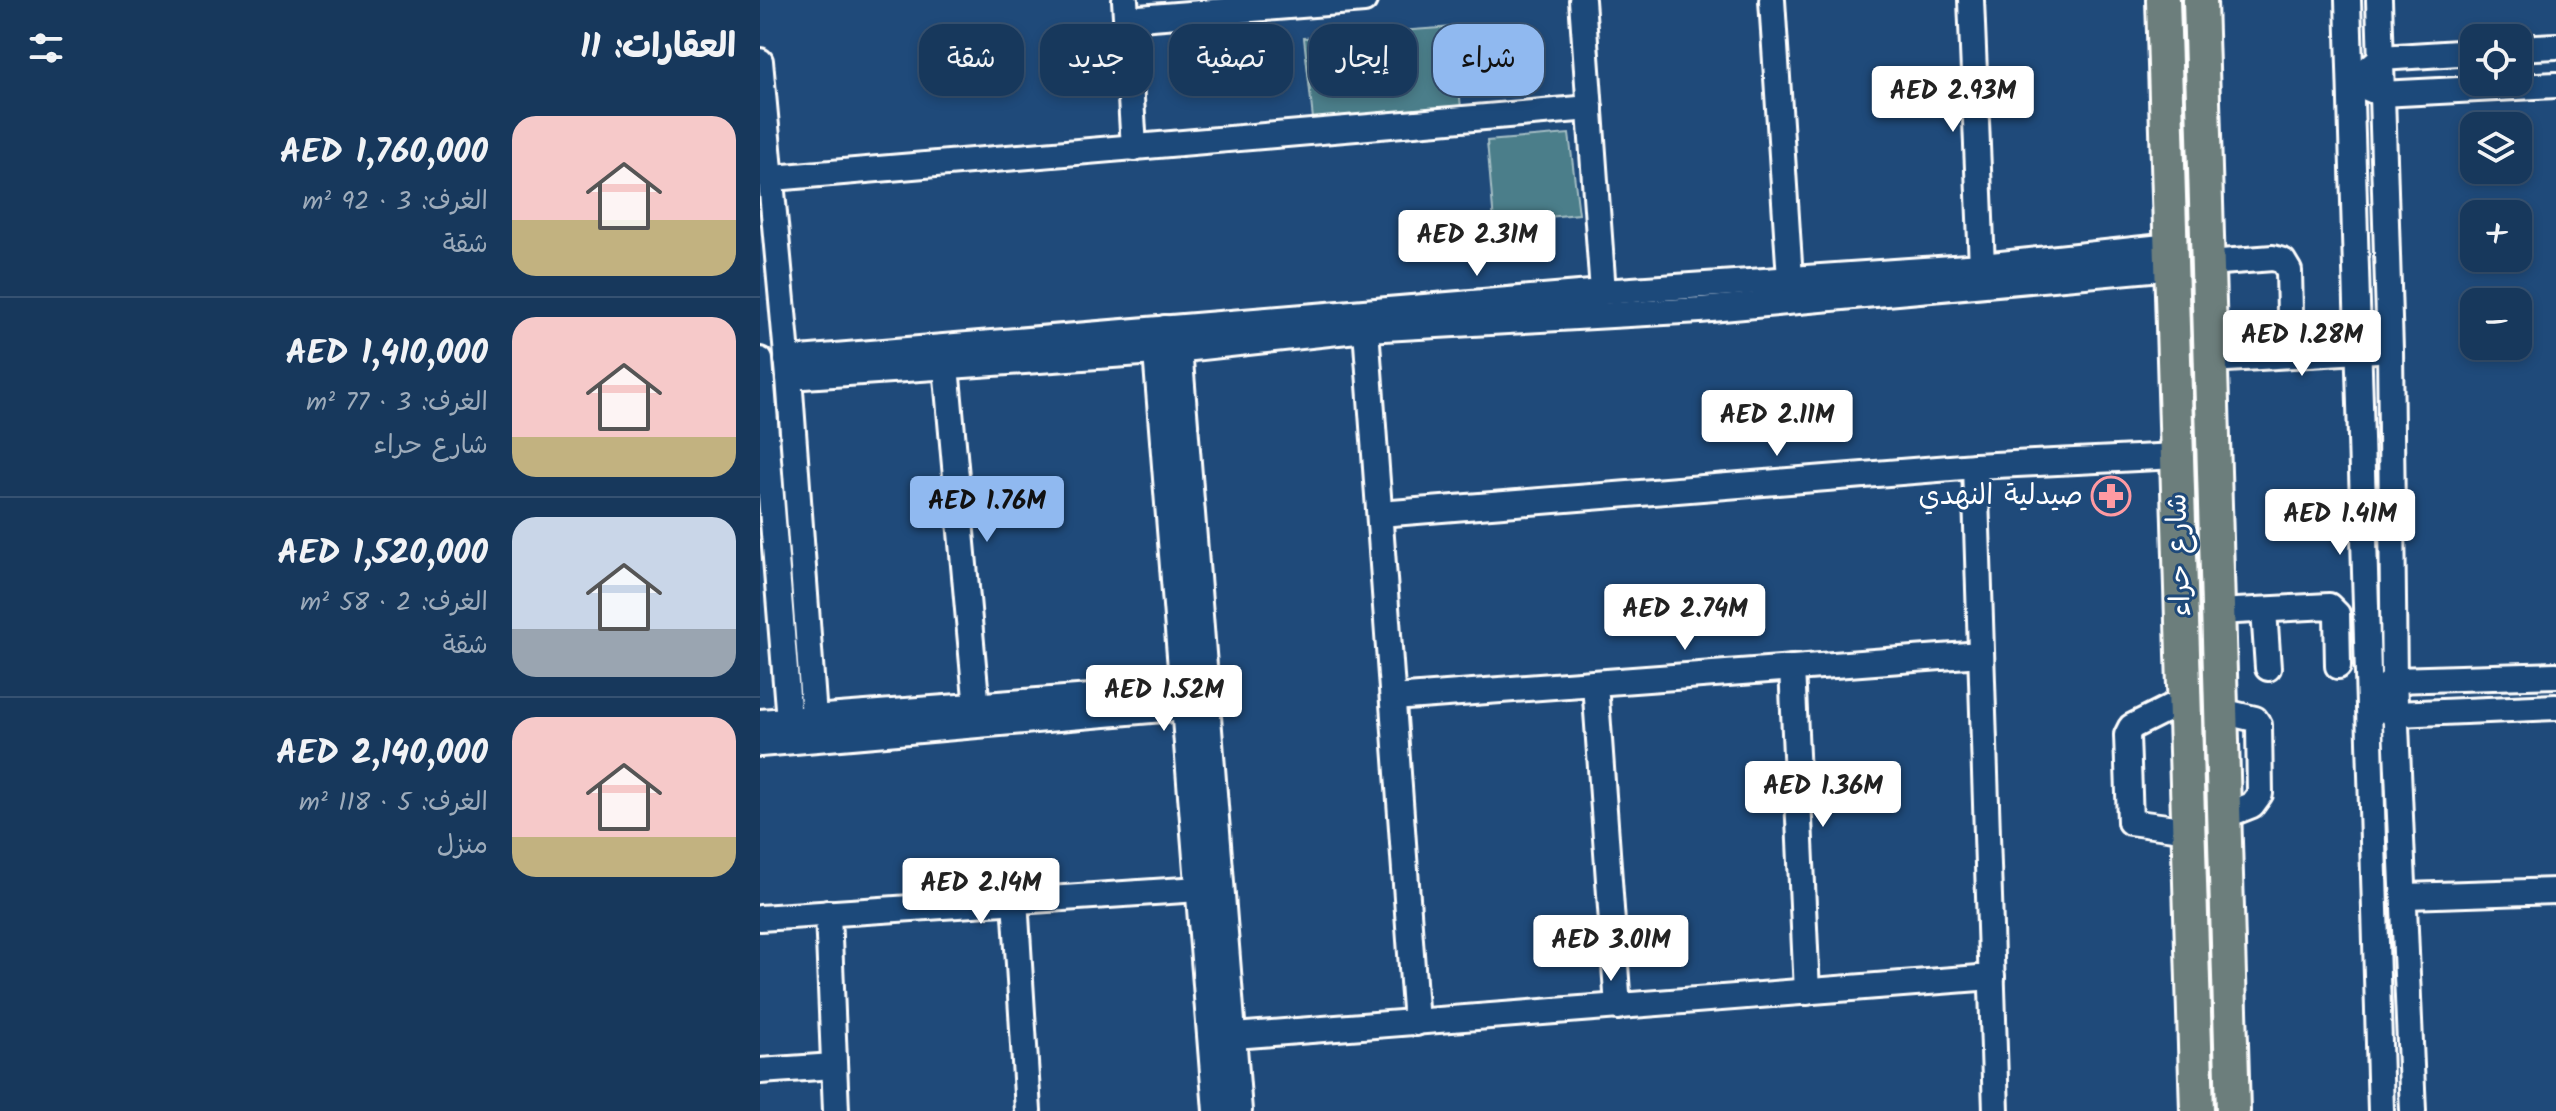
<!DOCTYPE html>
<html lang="ar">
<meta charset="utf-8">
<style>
body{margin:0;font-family:Kalam,"Playpen Sans Arabic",sans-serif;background:#203f62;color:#f1f3f6;direction:rtl;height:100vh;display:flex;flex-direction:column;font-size:30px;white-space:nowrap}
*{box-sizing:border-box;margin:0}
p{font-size:26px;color:#9eacbb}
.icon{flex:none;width:44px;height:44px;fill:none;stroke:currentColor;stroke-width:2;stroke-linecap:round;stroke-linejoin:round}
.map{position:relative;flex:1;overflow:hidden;direction:ltr}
.panel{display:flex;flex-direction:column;background:#17385c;width:760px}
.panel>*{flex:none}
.top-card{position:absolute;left:24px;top:24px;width:760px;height:72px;direction:rtl;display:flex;gap:16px}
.tools{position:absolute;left:1700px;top:24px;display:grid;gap:16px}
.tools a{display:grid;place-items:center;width:72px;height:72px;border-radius:16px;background:#17385c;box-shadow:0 4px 12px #0003,0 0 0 2px #365272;font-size:40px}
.price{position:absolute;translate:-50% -68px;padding:0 18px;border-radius:8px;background:#fff;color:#222;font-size:26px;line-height:52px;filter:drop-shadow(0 2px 4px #0008)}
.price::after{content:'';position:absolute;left:50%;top:48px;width:24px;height:18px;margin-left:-12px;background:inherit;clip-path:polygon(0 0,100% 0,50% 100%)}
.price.current{background:#90b9f0;color:#111}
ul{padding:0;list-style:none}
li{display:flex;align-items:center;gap:24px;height:200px;padding:0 24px}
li+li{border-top:2px solid #365272}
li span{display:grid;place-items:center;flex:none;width:224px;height:160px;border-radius:24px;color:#555}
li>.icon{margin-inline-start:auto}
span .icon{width:96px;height:96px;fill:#fffc;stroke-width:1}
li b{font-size:34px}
h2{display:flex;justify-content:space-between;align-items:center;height:96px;padding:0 24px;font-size:34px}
.tag{padding:0 28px;border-radius:24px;background:#17385c;box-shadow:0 4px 12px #0003,0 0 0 2px #365272;font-size:28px;line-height:72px}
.tag.current{background:#90b9f0;color:#111}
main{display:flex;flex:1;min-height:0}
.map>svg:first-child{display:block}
.green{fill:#4b7e8a;stroke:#a5bec4;stroke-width:2}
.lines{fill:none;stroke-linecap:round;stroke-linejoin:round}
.minor-casing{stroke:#fff;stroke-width:30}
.major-casing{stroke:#fff;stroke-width:38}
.minor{stroke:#1f4a7a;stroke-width:24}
.major{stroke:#6c7e7c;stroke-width:32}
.labels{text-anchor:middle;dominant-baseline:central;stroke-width:6;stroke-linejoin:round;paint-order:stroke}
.poi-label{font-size:28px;fill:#fff;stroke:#1f4a7a;text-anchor:end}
.street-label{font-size:28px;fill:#fff;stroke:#1f4a7a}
</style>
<main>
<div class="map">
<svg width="1796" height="1111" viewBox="0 0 1796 1111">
<rect width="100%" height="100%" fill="#1f4a7a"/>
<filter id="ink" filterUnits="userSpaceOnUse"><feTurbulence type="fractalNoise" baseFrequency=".0125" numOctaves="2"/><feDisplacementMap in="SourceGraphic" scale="16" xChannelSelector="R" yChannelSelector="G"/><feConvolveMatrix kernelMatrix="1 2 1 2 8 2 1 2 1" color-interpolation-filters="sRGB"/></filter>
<g filter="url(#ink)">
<g class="green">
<path d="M693,27L701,108L553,119L544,38Z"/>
<path d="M809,134L819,214L734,222L727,141Z"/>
</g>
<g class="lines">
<g class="minor-casing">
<g id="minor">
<path d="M365,0L374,148"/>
<path d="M822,0L843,292"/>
<path d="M1012,0L1030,279"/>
<path d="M1211,0L1222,266"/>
<path d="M1588,0L1621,1111"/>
<path d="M1619,0L1630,350L1634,680L1653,1111"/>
<path d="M367,19L604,0"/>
<path d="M1758,48L1796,46"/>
<path d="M0,61L29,377L54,717L44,740"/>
<path d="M1608,69L1621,58L1714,52"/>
<path d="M1607,88L1621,94L1796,85"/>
<path d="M13,178L830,108"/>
<path d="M1448,263L1513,258L1523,261L1529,271L1531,355"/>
<path d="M606,329L656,1023"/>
<path d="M0,360L29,720L38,732"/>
<path d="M27,360L843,292L1222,266L1412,246"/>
<path d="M1451,360L1616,350"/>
<path d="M186,366L218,720"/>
<path d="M29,377L396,352L606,329L940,310L1413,267"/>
<path d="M1215,466L1236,1111"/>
<path d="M620,514L1215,466L1417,456"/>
<path d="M1504,610L1508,668"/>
<path d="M1458,612L1569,606L1577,614L1578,666"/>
<path d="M1032,668L1047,992"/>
<path d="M835,683L858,1007"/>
<path d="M1622,690L1634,680L1796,675"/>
<path d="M633,698L1221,654"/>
<path d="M1425,700L1371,727L1367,735L1370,822L1429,830"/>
<path d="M1622,709L1636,714L1796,707"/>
<path d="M1461,711L1495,719L1499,725L1500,794L1492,805L1464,816"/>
<path d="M0,722L424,690L440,692"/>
<path d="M0,744L426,707L438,699"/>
<path d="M1646,896L1796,891"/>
<path d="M255,899L268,1111"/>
<path d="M68,913L76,1111"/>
<path d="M0,918L439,889"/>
<path d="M474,1036L1232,977"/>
<path d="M0,1071L74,1066"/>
<path d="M456,1111L396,352L405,328L419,348L479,1111"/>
</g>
</g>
<g class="major-casing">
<g id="major">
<path d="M1403,0L1437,1111"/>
<path d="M1440,0L1473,1111"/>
</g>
</g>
<use href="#minor" class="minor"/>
<use href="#major" class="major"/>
</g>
</g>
<defs>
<g id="pharmacy-ring" transform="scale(2)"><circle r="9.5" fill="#1f4a7a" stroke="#ff9aa2" stroke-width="1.5"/><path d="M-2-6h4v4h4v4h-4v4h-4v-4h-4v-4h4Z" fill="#ff9aa2"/></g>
</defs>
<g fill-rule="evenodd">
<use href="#pharmacy-ring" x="1351" y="496"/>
</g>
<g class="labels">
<g class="poi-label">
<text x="1323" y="496">صيدلية النهدي</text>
</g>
<g class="street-label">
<text transform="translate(1420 555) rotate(-92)">شارع حراء</text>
</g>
</g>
</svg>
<div class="tools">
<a><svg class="icon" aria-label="locate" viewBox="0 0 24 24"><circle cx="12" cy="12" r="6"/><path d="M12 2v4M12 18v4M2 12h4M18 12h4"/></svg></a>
<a><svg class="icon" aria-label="layers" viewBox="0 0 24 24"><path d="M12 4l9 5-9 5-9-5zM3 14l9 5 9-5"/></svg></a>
<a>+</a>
<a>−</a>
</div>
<b class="price" style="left:1193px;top:134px">AED 2.93M</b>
<b class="price" style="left:717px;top:278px">AED 2.31M</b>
<b class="price" style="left:1542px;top:378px">AED 1.28M</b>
<b class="price" style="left:1017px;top:458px">AED 2.11M</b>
<b class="price current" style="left:227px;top:544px">AED 1.76M</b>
<b class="price" style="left:1580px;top:557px">AED 1.41M</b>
<b class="price" style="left:925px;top:652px">AED 2.74M</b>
<b class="price" style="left:404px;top:733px">AED 1.52M</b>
<b class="price" style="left:1063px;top:829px">AED 1.36M</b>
<b class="price" style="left:221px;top:926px">AED 2.14M</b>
<b class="price" style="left:851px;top:983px">AED 3.01M</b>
<div class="top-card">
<a class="tag current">شراء</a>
<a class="tag">إيجار</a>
<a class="tag">تصفية</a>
<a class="tag">جديد</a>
<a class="tag">شقة</a>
</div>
</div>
<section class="panel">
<h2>العقارات: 11<svg class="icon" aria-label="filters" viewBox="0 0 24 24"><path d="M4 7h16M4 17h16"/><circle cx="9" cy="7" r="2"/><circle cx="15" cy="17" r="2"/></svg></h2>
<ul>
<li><span style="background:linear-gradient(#f6c9c9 65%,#c2b280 0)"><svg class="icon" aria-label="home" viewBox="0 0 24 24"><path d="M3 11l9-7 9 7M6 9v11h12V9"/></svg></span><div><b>AED 1,760,000</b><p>الغرف: 3 · 92 m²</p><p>شقة</p></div></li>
<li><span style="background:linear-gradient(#f6c9c9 75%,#c2b280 0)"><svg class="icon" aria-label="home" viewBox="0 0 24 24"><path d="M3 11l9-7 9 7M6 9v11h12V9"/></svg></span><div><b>AED 1,410,000</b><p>الغرف: 3 · 77 m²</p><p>شارع حراء</p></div></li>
<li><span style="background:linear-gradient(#c9d6e8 70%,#9aa5b1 0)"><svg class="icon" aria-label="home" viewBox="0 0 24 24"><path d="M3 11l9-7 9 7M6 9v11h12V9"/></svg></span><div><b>AED 1,520,000</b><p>الغرف: 2 · 58 m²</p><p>شقة</p></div></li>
<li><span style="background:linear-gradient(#f6c9c9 75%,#c2b280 0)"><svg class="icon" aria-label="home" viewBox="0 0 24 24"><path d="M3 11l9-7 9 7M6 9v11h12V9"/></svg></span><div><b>AED 2,140,000</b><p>الغرف: 5 · 118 m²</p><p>منزل</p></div></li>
</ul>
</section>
</main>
